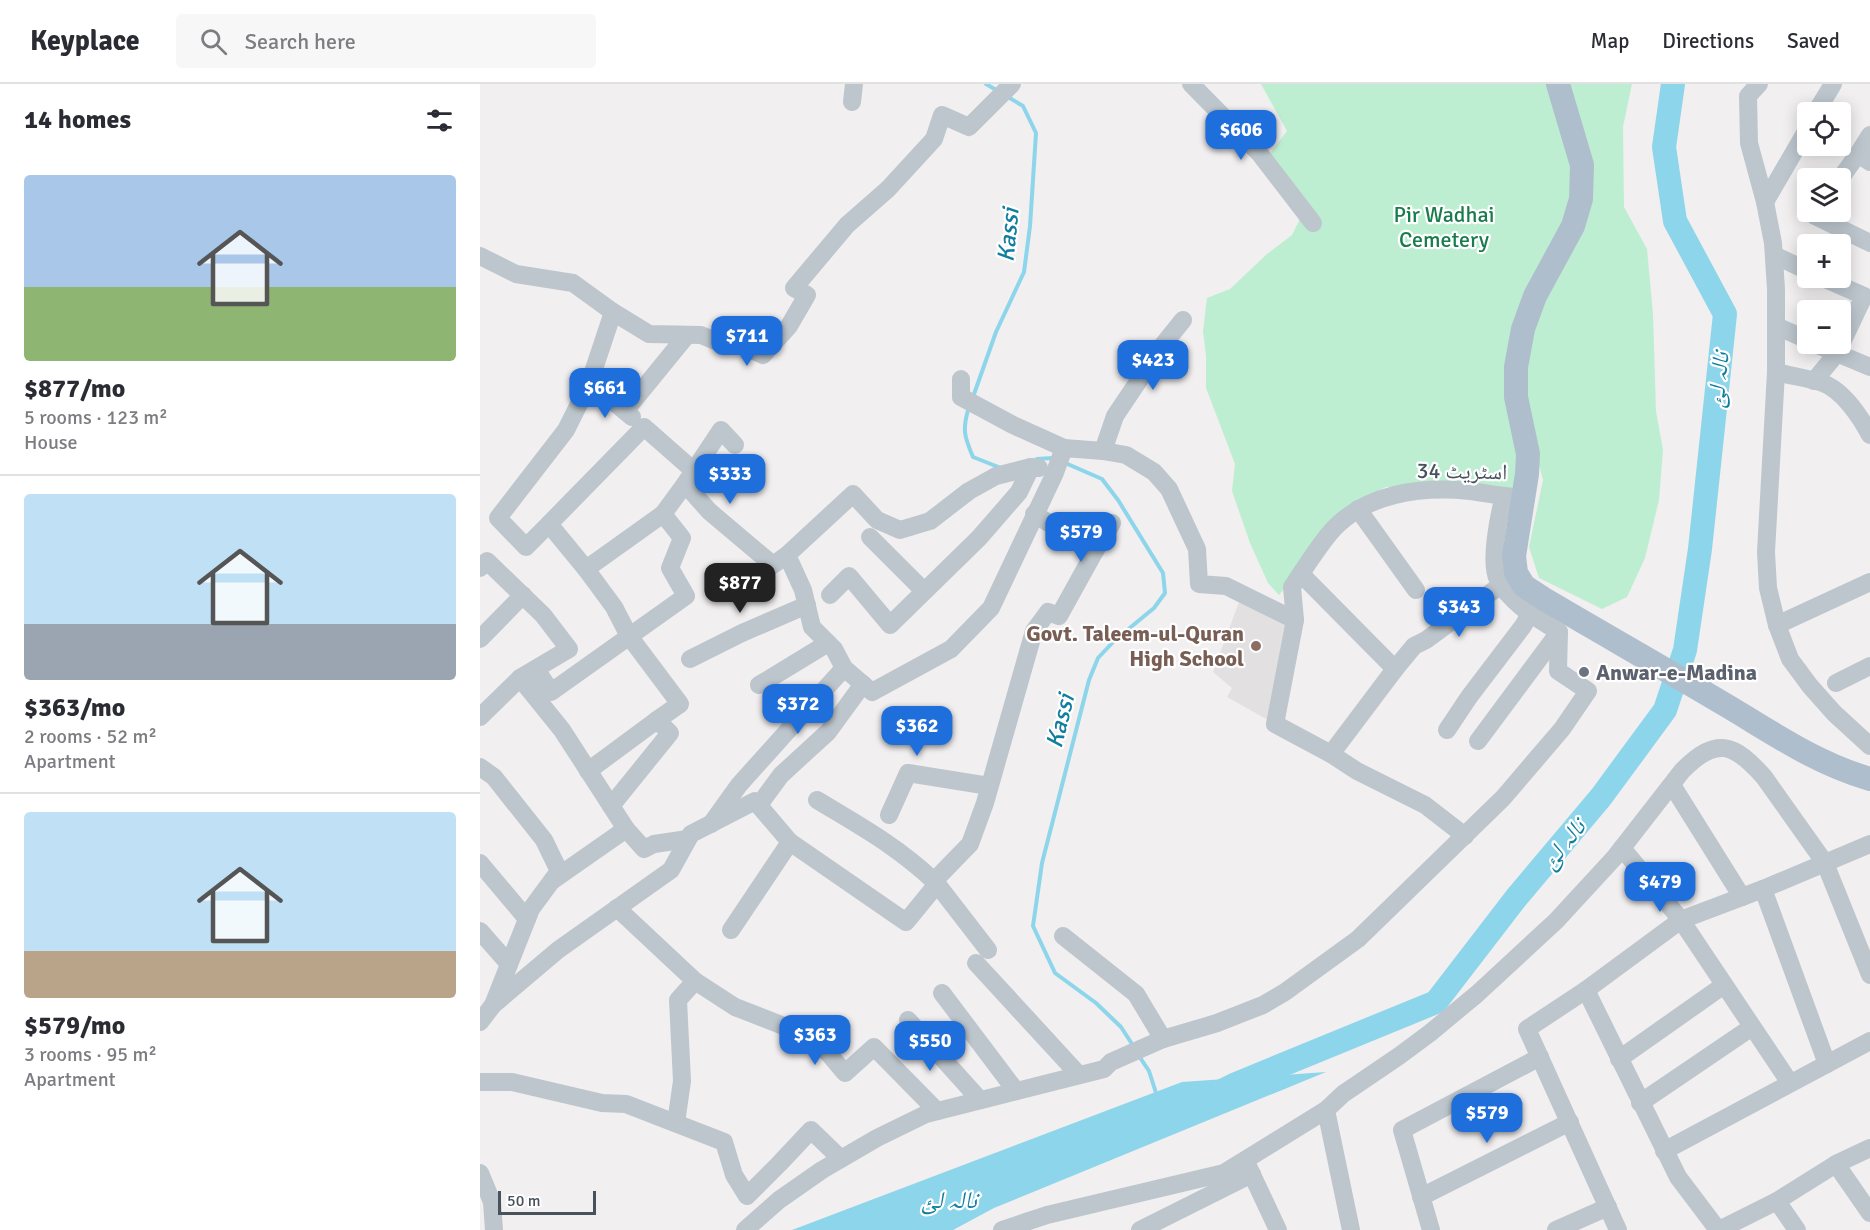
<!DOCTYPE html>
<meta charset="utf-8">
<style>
body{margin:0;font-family:Signika,"Noto Naskh Arabic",sans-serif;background:#f7f7f7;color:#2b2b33;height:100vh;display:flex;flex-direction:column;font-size:22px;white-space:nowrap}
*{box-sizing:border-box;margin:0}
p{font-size:20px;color:#7c7c81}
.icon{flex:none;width:33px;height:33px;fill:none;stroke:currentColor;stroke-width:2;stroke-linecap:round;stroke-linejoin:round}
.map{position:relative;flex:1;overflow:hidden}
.panel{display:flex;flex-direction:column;background:#fff;width:480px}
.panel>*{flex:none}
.fabs{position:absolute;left:1317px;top:18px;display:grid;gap:12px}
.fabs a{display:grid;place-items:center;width:54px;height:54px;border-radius:6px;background:#fff;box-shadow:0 3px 15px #0003;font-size:30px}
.scale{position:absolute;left:18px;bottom:15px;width:98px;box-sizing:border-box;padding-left:6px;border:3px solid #47525c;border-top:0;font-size:16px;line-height:21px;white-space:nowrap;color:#47525c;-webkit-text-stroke:4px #fff;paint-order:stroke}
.price{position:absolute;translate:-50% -51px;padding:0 14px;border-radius:12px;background:#1e6edc;color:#fff;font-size:20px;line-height:39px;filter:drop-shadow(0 2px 3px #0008)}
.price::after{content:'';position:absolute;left:50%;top:36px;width:18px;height:14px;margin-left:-9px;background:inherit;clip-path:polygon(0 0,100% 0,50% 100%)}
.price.on{background:#222;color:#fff}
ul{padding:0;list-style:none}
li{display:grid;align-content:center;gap:12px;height:318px;padding:0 24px}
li+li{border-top:2px solid #e1e1e2}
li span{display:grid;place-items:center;height:186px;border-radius:6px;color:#555}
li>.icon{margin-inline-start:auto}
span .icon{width:108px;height:108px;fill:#fffc;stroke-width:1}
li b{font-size:26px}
h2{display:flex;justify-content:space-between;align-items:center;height:72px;padding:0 24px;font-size:26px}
header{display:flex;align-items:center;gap:36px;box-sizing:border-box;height:84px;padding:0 30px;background:#fff;border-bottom:2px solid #e1e1e2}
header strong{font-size:28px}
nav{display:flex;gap:33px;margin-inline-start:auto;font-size:21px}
.search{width:420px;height:54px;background:#f7f7f7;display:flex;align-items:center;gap:15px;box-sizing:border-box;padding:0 21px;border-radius:6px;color:#7c7c81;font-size:22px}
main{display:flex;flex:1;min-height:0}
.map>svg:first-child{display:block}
.education{fill:#e2e0e1}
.green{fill:#beeed1}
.water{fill:#8dd5ea}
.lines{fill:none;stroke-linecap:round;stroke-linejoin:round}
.stream{stroke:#8dd5ea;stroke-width:4}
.river{stroke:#8dd5ea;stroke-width:24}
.minor{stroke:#bdc6cd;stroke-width:18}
.major{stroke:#afbecd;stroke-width:24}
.education-dot{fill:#8d6e63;stroke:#fff;stroke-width:2}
.worship-dot{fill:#6b7280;stroke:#fff;stroke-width:2}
.labels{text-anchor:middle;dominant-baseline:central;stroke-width:4.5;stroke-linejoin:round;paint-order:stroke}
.park-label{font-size:22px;fill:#197c4c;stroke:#fff}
.street-label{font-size:22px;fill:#47525c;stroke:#fff}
.education-label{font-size:22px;font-weight:bold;fill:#785e54;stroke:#fff;text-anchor:end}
.worship-label{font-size:22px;font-weight:bold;fill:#5b616d;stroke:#fff;text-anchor:start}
.water-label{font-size:24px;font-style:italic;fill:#107e9f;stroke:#fff}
</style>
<header>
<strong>Keyplace</strong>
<div class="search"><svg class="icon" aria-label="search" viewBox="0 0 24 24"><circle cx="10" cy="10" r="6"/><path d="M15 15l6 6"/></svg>Search here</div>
<nav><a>Map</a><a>Directions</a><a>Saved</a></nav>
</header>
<main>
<section class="panel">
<h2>14 homes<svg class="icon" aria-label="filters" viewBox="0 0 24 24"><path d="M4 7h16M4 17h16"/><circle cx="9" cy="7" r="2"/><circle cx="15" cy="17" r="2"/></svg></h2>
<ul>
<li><span style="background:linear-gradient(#a9c7e8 60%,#8fb573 0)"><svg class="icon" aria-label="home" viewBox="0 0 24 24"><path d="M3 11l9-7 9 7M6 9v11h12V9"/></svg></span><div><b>$877/mo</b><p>5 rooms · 123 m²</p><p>House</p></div></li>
<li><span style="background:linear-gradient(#bfe0f5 70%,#9aa5b1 0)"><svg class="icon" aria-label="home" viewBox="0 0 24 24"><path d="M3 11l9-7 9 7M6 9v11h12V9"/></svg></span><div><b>$363/mo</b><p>2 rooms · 52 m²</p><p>Apartment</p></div></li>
<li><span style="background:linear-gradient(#bfe0f5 75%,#b9a48a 0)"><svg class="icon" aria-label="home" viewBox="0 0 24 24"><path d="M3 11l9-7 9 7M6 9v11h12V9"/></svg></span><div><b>$579/mo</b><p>3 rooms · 95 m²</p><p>Apartment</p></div></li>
</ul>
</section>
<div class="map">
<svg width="1390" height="1146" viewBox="0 0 1390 1146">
<rect width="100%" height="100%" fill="#f1efef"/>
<path class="education" d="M762,510L815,536L795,640L747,613L752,604L733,588Z"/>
<path class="green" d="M781,0H1152L1143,43L1144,123L1167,165L1173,230L1176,327L1183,366L1179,416L1165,474L1147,513L1122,525L1059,494L1049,463L1063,396L1030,274L1039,388L1037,405L906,403L877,417L799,511L788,499L770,459L752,407L755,380L726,304V272L723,247L727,214L750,205L787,170L812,151L822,131L785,76L807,47Z"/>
<path class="water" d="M846,988L514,1124L473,1146H312L702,998Z"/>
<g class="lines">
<g class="stream">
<path d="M506,0L518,7"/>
<path d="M493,313L516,248L544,188L550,142L556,49L543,22L528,13"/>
<path d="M489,323C482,345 484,352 493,373L521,384"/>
<path d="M557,375L573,374"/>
<path d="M583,378L622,395L638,416L683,489L685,509L674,524L634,557L618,574L609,596L562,779L553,842L575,889L616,919L641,943L654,963"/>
<path d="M659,972L669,987L677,1012"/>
</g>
<path class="river" d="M742,1007L756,1000L956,918L1036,814L1121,713L1185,626L1205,566L1220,465L1245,230L1195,137L1184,63L1193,0"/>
<g class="minor">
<path d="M711,0L780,70L833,139"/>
<path d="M1279,0L1268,12L1269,59L1285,118L1293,159L1296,205V288L1286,468L1288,504L1297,541L1310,575L1330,602L1354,629L1390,662"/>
<path d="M372,18L374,0"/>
<path d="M1336,28L1353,0"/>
<path d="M1390,51L1378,70L1390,78"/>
<path d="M1360,95L1378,70"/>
<path d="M1285,118L1328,44"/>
<path d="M1338,128L1335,132L1390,159"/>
<path d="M1294,171L1328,187"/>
<path d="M0,172L36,190L93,199L133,228L109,300L86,346L18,434L46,463L69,440"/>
<path d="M133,228L169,250L221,251L245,261L252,257L283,271L309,242L327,211L314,204L367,141L408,105L454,55L462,31L489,43L532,0"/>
<path d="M1296,242L1328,256"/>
<path d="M1335,260L1390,283"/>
<path d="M1296,288C1311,292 1328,294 1343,299C1363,307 1380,332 1390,351"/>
<path d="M481,295V313L533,341L584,364"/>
<path d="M1334,297L1357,269L1384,212L1343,194"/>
<path d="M110,298L152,333"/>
<path d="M145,327L207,251"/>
<path d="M255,361L241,346L205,400L229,427L293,481L307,471"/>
<path d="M623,367L635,332L682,262L703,236"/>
<path d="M878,425L936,506"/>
<path d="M183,430L106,485L69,440L164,343L214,387"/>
<path d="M554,430L615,467L632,439"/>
<path d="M390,453L444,507"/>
<path d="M0,484L7,477L63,531L89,565L40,594L0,633"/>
<path d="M106,485L134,523L149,552L200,620L177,636"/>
<path d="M821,490L915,585L851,670"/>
<path d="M350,511L369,492L410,541L499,454L539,408L551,383L559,384"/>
<path d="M1297,541L1390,498"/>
<path d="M0,555L43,511"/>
<path d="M210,575L262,549L327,521"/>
<path d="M364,584L354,565L332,543L323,506L307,471L373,410L397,436L420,446L450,437L489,407L516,392L551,383"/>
<path d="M56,585L71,608L206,512L190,484L202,454L183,430L205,400"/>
<path d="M915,585L934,562L946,556L1021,501"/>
<path d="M40,594L82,646L146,745L73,796"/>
<path d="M1356,599L1390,582"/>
<path d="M279,601L348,559"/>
<path d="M967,646L989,613L1043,542L1050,530"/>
<path d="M998,657L1079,548"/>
<path d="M0,683L14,693L64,756L79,787L51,825L13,921L0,938"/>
<path d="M108,687L177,636L190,649L131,722"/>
<path d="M1192,701L1262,813"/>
<path d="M337,716C380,742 417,762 454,797"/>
<path d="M279,721L301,691L348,648L383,600"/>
<path d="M409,731L428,689L509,702"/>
<path d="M231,740L259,701L364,584L392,608L471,565L511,524L574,391L584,364L623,367L646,371L674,388L689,405L717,465L719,500L746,502L815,536"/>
<path d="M146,745L164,765L174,760L208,755"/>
<path d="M985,752L945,721L877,687L851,670L795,640L815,536L812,503C824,485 836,466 849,450C883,409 941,402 990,407C1005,409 1020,412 1036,413"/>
<path d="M310,758L426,838L457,800L454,797L490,760L505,719L554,547L568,528L579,532L615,467"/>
<path d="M1142,764L1201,836L1310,999"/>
<path d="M0,779L47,835"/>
<path d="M457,800L508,866"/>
<path d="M1283,805L1347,980"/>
<path d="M137,824L215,897L198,916L202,997L196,1039"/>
<path d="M0,847L29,880"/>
<path d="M583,852L656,910L683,955"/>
<path d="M496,879L599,991"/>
<path d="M215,897L255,923L327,951L349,970L365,989L394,963L457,1027"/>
<path d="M1106,906L1198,1093L1238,1146"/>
<path d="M462,909L536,1007"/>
<path d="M13,921L78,866L191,786L211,750L275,717L310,758L251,846"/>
<path d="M428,936L500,1016"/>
<path d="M1139,975L1244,901"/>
<path d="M0,998H32L122,1019L146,1020L244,1058L254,1091L267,1112L299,1080L331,1046L361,1075"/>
<path d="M1160,1019L1272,943"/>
<path d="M846,1026L871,1146"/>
<path d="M1184,1067L1390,957"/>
<path d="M767,1080L798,1146"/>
<path d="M1356,1080L1390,1129"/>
<path d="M0,1089L12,1118L14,1146"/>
<path d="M941,1113L1090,1038"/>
<path d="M1297,1117L1317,1146"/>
<path d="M265,1146L299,1116L342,1086L397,1054L446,1030L624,985L631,978L683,955L737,939L783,921L805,908L878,855L1023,714L1082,645L1108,607L1078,587L1079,548C1057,534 1031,520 1018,496C1009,479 1019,431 1024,412"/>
<path d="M522,1146L567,1131L744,1089L846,1026L863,1010L919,972L950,949L997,910L1076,837L1135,773L1202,687C1236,652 1254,659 1284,693L1345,779L1390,891"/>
<path d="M660,1146L772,1090"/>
<path d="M951,1146L922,1046L1060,973"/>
<path d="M1076,1146L1128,1123"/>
<path d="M1138,1146L1047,945L1106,906L1201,836L1283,805L1390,760"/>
<path d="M1239,1146L1297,1117L1356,1080L1390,1064"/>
</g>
<path class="major" d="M1078,0L1102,81L1101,115L1093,142L1055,212L1043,245L1036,283V313L1048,370L1047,390L1034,472L1036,489L1044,502L1064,515C1125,551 1187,586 1249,623C1296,651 1336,679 1390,695"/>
</g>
<circle class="education-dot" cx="776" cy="562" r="6"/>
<circle class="worship-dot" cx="1104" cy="588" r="6"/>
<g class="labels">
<g class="park-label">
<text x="964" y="130">Pir Wadhai<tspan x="964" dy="25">Cemetery</tspan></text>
</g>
<g class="street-label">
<text transform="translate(982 387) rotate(1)">اسٹریٹ 34</text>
</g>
<g class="education-label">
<text x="764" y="549">Govt. Taleem-ul-Quran<tspan x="764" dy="25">High School</tspan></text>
</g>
<g class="worship-label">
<text x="1116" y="588">Anwar-e-Madina</text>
</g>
<g class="water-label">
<text transform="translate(528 151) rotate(-84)">Kassi</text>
<text transform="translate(1238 296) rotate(-84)">نالہ لئ</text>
<text transform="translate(580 637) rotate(-76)">Kassi</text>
<text transform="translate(1083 760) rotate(-51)">نالہ لئ</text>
<text x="469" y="1116">نالہ لئ</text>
</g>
</g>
</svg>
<div class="fabs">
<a><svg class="icon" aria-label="locate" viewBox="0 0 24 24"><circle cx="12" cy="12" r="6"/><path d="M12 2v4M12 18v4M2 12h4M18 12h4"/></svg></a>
<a><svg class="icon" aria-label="layers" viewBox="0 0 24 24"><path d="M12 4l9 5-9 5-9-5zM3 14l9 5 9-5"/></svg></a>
<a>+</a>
<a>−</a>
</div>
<div class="scale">50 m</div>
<b class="price" style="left:761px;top:77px">$606</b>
<b class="price" style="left:267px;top:283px">$711</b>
<b class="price" style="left:673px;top:307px">$423</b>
<b class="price" style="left:125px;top:335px">$661</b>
<b class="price" style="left:250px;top:421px">$333</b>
<b class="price" style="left:601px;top:479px">$579</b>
<b class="price on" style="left:260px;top:530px">$877</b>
<b class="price" style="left:979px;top:554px">$343</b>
<b class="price" style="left:318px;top:651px">$372</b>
<b class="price" style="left:437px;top:673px">$362</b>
<b class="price" style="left:1180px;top:829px">$479</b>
<b class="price" style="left:335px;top:982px">$363</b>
<b class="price" style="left:450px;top:988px">$550</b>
<b class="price" style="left:1007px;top:1060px">$579</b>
</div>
</main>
